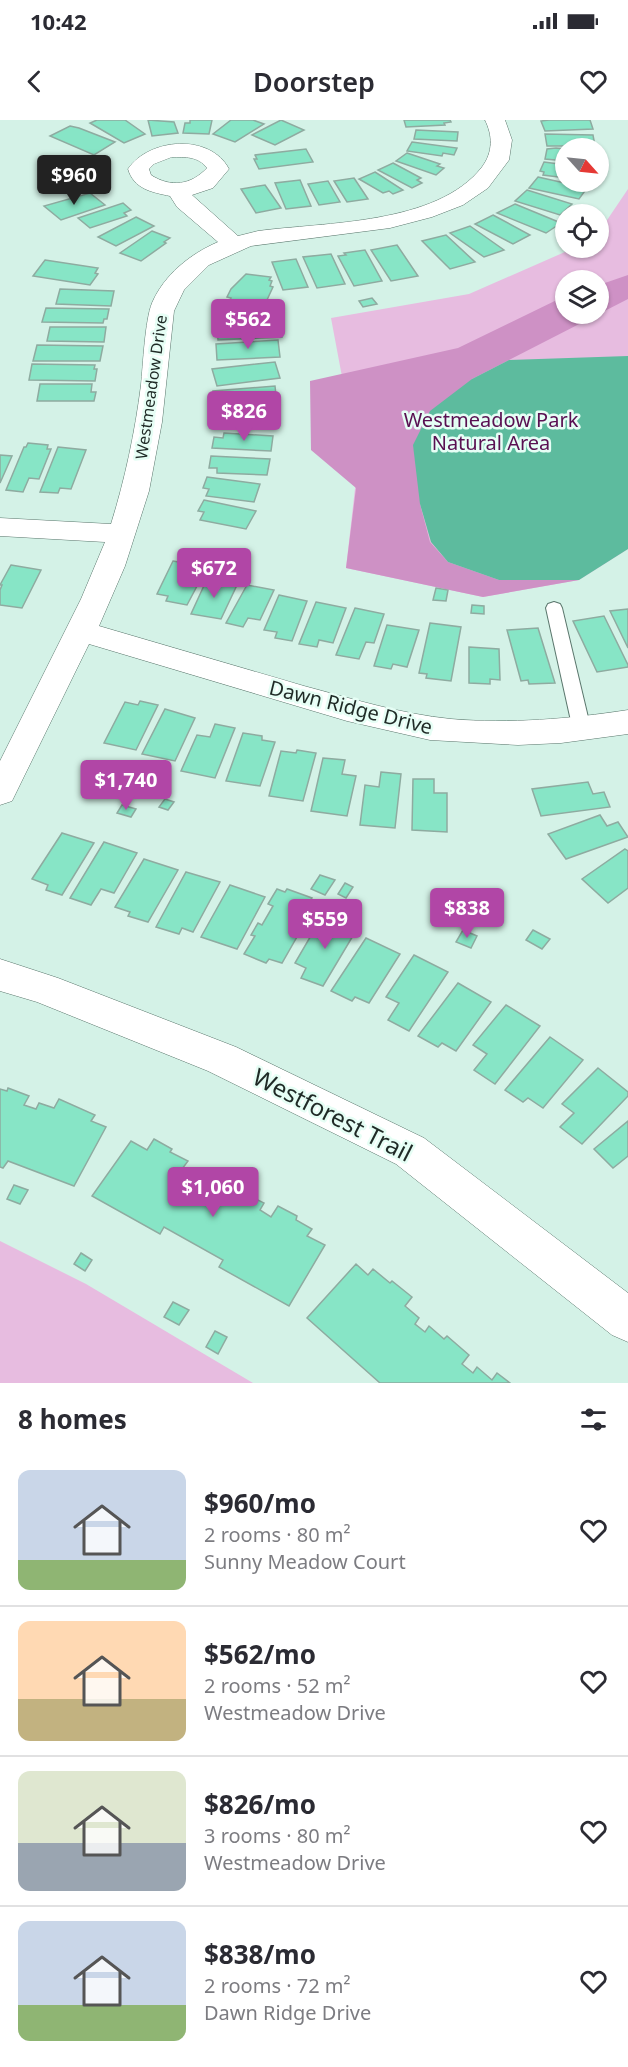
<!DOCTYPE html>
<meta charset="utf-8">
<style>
body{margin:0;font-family:"Noto Sans",sans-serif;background:#f7f7f7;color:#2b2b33;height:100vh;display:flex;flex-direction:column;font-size:22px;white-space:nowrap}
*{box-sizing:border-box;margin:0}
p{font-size:20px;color:#7c7c81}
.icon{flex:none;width:33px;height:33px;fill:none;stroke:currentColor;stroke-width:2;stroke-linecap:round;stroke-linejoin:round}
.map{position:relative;height:1263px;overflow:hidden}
.details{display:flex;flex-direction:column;background:#fff;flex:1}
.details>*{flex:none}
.needle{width:39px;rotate:117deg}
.controls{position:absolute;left:555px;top:18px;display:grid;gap:12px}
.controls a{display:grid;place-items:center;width:54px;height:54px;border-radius:50%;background:#fff;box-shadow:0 2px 4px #0004;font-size:30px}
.price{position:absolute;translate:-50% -51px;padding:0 14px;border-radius:6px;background:#b146a6;color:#fff;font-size:20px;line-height:39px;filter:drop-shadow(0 2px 3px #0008)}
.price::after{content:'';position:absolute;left:50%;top:36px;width:18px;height:14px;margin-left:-9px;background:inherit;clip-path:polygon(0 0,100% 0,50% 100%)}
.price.current{background:#222;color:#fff}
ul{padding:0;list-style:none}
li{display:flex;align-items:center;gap:18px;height:150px;padding:0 18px}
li+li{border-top:2px solid #e1e1e2}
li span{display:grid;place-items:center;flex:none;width:168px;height:120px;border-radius:12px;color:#555}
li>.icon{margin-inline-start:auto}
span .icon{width:72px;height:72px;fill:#fffc;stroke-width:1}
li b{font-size:26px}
h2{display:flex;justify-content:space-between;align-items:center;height:72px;padding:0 18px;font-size:26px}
.status{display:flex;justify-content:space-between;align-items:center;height:42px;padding:0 30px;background:#fff;direction:ltr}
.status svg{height:16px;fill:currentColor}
header{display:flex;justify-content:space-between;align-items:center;height:78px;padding:0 18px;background:#fff;font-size:27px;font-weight:600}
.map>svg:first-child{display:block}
.green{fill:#e7bce0;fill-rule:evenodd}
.forest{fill:#ce91c5}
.water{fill:#5dbb9e}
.building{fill:#87e5c6;stroke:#8eaba0;stroke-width:1.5}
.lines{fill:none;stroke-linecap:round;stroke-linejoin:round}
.service-casing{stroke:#5a766c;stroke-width:2}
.minor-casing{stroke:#5a766c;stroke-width:1}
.tertiary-casing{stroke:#5a766c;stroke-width:1}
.service{fill:#fff;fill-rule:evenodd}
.minor{fill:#fff;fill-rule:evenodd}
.tertiary{fill:#fff;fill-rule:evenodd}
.labels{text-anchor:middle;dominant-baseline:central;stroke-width:5;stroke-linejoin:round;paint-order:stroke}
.far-street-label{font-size:16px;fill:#1f2a26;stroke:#e6fef5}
.park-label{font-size:20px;fill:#591052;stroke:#e6fef5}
.street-label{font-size:20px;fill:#1f2a26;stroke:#e6fef5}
.near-street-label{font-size:24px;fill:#1f2a26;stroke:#e6fef5}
</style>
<div class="status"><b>10:42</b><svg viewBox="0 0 49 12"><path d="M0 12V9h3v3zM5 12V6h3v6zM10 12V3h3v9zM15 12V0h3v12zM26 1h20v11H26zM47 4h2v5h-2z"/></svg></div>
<header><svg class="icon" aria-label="back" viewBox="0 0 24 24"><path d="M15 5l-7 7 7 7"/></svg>Doorstep<svg class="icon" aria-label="heart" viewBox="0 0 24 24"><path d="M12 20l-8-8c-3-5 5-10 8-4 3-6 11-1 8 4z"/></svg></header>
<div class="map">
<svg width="628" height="1263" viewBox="0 0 628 1263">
<rect width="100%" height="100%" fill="#d4f2e7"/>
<g class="green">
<path d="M628,69V429L579,460L483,477L346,448L358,342L331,198L469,174L574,128H598L599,112ZM566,160H598V194H566Z"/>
<path d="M0,1121L86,1164L253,1263H0Z"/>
</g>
<path class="forest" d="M628,155V179L472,259L420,384L430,422L448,442L499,460H579L483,477L346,448L356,368L311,330L310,261L458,228L565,176L566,194H598L599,165Z"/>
<path class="water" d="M628,236V429L579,460H499L448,442L431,422L420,384L413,325L430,291L472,259L509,240Z"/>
<g class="building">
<path d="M97,0H125L145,14L124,23L90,3Z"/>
<path d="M148,0L174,2L178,13L152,16Z"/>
<path d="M190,0H212L209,14L183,13L185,3H190Z"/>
<path d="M231,0H253L264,4L235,22L213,14Z"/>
<path d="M281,0L304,10L275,25L252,15Z"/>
<path d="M404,0H450L451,2L444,3L445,5L406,7Z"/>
<path d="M549,0H590L593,9L545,11L541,1Z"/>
<path d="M70,6L79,8L115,22L94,35L50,16Z"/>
<path d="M416,10L458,12L457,21L414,19Z"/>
<path d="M545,14L593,15L595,26H547Z"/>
<path d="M412,22L457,28L454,35L443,33L442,36L407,31Z"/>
<path d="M556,28L566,29V41L545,39L547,29Z"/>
<path d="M306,29L313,42L259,49L254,39H257L255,35Z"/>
<path d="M407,33L440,44L437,46L444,48L436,55L396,41Z"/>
<path d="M55,37L103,39L98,52L76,51L77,49L51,48Z"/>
<path d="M544,42L566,45V58L543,55L544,52L540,51Z"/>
<path d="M393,43L421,58L417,60L422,63L412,68L378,50Z"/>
<path d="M375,52L403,70L393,74L389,71L383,73L359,59Z"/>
<path d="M98,54L99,64H97V68L44,73L42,59Z"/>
<path d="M538,57L587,68L579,79L529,68Z"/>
<path d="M354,58L368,79L347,82L334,61Z"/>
<path d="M300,60L311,86L286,89L275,63Z"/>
<path d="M328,61L340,82L319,85L308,64Z"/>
<path d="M265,65L281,88L256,93L241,69Z"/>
<path d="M527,70L572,84L560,95L515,81Z"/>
<path d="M90,73L105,85L61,100L44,86Z"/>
<path d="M123,83L131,90L124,93L127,96L90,108L78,98Z"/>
<path d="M515,84L561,103L546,113L497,93Z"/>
<path d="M493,95L530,115L513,124L475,104Z"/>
<path d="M136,97L154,106L116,126L98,117Z"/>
<path d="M470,106L504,130L484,137L450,113Z"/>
<path d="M152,111L170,118L164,122L166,123L141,141L120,133Z"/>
<path d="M446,115L475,142L450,149L422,121Z"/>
<path d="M397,125L418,156L391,161L371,130Z"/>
<path d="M365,130L382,161L354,166L338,136L346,135L344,133Z"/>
<path d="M331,134L345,164L317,168L303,137Z"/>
<path d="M296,139L308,167L283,170L272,142Z"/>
<path d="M45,140L98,148L95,153L98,154L90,165L33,156Z"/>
<path d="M246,154L271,157L269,160L272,161L270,166L273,167L266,182H263L256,196L243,194L241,197L217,194L223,182H229L231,178L227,177L231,169Z"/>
<path d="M60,169L114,171L111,186L56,184Z"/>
<path d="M372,178L377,184L363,187L359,181Z"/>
<path d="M46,188L109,189L107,199H104L103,203L42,202Z"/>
<path d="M279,198L282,217L218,220L217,207H220V202Z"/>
<path d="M50,207H106L104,222L47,221Z"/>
<path d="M278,220L280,237L217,240L216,224Z"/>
<path d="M37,225L103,226L100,241H33Z"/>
<path d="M275,242L280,258L217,266L212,249Z"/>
<path d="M32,244L95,245L94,249H97L95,261L29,260Z"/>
<path d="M40,264H92L91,272H96L94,281H37Z"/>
<path d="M275,266L277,284L215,288L213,271Z"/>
<path d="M267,288L270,304L212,308L211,299H216L215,292Z"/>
<path d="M224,313L273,316L271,331L212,328L214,317L223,318Z"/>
<path d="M28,323L48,325L47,329H51L39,359L29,358L23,372L6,370L24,327H26Z"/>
<path d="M58,327L86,330L71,369L60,368L58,373L40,372Z"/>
<path d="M0,335L12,336L0,363Z"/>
<path d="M211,336L270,339L267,355L217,353V348H209Z"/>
<path d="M207,357L260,364L254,382L206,376L209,369L203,368Z"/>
<path d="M204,380L256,391L246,409L200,400L204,392L198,391Z"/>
<path d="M173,441L201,446L192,465L197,466L187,485L166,481L168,476L157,474Z"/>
<path d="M11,445L41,450L22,488L0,485V470L2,465H0Z"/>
<path d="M207,459L237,465L221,499L191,494Z"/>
<path d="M247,465L274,470L260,500L248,498L243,507L226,503Z"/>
<path d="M436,468L448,470L446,481L433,480Z"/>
<path d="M279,475L307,481L292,521L275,518L277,512L264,510Z"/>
<path d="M316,482L346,488L333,523L319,520L317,527L299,524Z"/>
<path d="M472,485L484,486V494L471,493Z"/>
<path d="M355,488L384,494L374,523L366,522L359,539L336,535Z"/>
<path d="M628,489V528L610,491Z"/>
<path d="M604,496L628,545V547L597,552L573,501Z"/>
<path d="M430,503L461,507L451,561L426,558L427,554L419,553Z"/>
<path d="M387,505L419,510L407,547L393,544L391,549L374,546Z"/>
<path d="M538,508L555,563L529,564L528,560L521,561L507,510Z"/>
<path d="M469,527L499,529L500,560L490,559V564L469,563Z"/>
<path d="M140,581L158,585L136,630L104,623L125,582L138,585Z"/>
<path d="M165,589L195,598L175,641L142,634Z"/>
<path d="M215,604L235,608L215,658L181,651L197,615L210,617Z"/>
<path d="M243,613L262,616V620L275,622L260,666L226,661Z"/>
<path d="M297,630L316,633L303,681L269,676L281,631L296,633Z"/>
<path d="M323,638L345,640L342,654L356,656L347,696L311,691Z"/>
<path d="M381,652L401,654L395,708L360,705L365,665L379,667Z"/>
<path d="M107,659L123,663L116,673L101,669Z"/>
<path d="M413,659H434V673H447V712L412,710Z"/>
<path d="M588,662L593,674L604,672L610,687L541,696L532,669Z"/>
<path d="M165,679L174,682L168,690L159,687Z"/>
<path d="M122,685L136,689L131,697L117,693Z"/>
<path d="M600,695L607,706L618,702L628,717L566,739L548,714Z"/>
<path d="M62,713L94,723L62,775L46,770L48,765L32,759Z"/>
<path d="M104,722L137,733L114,773L101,769L91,785L70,778Z"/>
<path d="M625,729L628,731V768L608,783L582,759Z"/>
<path d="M144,739L178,750L148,802L128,796L130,792L115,787Z"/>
<path d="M186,752L220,762L193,812L182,808L179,814L156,807Z"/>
<path d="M320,755L335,760L325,775L311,769Z"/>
<path d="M345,763L353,767L346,778L338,774Z"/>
<path d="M230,765L265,777L237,829L201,817Z"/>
<path d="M277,769L285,772L287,769L312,778L304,791L310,794L282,843L269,839L266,843L244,834L255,816L251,815L258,803L262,805L273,786L268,784Z"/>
<path d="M323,795L357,809L323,866L301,858L306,848L295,843Z"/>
<path d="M463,810L477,816L471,828L456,822Z"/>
<path d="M533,810L550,819L542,829L526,820Z"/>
<path d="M366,818L400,834L369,883L355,877L352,881L331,871Z"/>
<path d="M414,835L448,852L409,911L388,900L399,883L386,877Z"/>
<path d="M458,863L491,882L456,931L442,923L438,927L418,916Z"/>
<path d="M506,885L540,906L495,964L474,950L487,934L473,925Z"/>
<path d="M550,917L583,940L543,988L528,978L523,982L505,970Z"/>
<path d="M598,948L628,972V976L582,1024L560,1007L574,993L562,984Z"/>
<path d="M8,968L29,976L24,985L36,989L39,983L54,988L59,979L95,995L91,1001L106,1007L74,1066L8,1041L3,1048L0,1047V969L7,971Z"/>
<path d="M628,1001V1036L613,1048L594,1029Z"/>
<path d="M154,1019L172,1029L170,1032L188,1041L182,1049L192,1054L197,1048L213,1057L217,1050L232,1058L235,1054L256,1066L250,1076L264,1083L260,1090L271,1097L278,1086L297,1096L296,1100L312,1109L307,1116L325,1125L289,1186L219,1147L223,1140L164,1107L160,1114L92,1076L131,1021L147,1030Z"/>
<path d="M14,1065L28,1070L20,1084L7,1079Z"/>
<path d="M81,1133L92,1140L85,1151L74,1144Z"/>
<path d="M356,1144L368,1155L373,1149L390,1163L392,1161L412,1177L405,1186L419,1198L415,1204L425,1212L429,1206L444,1219L447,1216L469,1235L462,1244L473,1253L477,1247L492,1260L497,1253L510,1263H380L307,1198Z"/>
<path d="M173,1182L189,1190L179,1205L164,1197Z"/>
<path d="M215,1211L227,1217L218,1234L206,1227Z"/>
</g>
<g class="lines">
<g class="service-casing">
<path id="service" d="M554,482L560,484L562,488L591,610L588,615L582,617L576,615L573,610L546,488L548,484Z"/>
</g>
<g class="minor-casing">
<path id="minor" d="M485,0H505L512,20L509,40L488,68L463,85L432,97L390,108L251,126L209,145L184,170L174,191L162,302L149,371L125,446L99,506C167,526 236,546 304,566C353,579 401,594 451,599C510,604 569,599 628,590V614L561,623L518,625L430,620L347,601L89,524L12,681L0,685V641L81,479L105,422L0,416V398L111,404C125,359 135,312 141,265C143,245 145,200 152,183C164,155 190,134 218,122L177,87L170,76C151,72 134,69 128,49C149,18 210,13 229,49L213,68L192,75L238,116L258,111C325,102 437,105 482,47C493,32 493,16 485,0ZM172,37C185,37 198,36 207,48C191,65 171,68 151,55L149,49L154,44Z"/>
</g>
<g class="tertiary-casing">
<path id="tertiary" d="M0,839L58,858L236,927L424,1018L628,1173V1222L612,1215L396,1044L208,951L37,882L0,871Z"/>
</g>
<use href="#service" class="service"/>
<use href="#minor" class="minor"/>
<use href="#tertiary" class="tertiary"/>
</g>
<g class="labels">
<g class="far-street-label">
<text transform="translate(151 267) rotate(-82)">Westmeadow Drive</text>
</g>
<g class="park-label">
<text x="491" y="299">Westmeadow Park<tspan x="491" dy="23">Natural Area</tspan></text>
</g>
<g class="street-label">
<text transform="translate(351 587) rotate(14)">Dawn Ridge Drive</text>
</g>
<g class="near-street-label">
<text transform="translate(333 994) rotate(27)">Westforest Trail</text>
</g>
</g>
</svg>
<div class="controls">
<a><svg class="needle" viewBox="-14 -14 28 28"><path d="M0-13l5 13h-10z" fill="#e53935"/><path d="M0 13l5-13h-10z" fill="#7c7c81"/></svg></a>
<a><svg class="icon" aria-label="locate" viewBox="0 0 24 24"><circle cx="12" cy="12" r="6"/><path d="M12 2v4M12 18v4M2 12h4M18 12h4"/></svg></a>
<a><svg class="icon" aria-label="layers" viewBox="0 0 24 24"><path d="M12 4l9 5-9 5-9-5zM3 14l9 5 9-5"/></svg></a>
</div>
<b class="price current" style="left:74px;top:86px">$960</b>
<b class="price" style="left:248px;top:230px">$562</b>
<b class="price" style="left:244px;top:322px">$826</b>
<b class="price" style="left:214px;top:479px">$672</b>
<b class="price" style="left:126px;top:691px">$1,740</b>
<b class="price" style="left:467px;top:819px">$838</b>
<b class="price" style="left:325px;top:830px">$559</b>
<b class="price" style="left:213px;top:1098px">$1,060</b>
</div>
<section class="details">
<h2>8 homes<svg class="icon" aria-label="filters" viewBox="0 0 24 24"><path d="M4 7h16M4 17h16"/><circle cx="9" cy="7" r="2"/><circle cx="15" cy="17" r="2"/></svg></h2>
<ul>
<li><span style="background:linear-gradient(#c9d6e8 75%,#8fb573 0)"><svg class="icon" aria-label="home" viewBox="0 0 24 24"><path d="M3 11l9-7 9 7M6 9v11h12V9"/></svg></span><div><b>$960/mo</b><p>2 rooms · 80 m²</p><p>Sunny Meadow Court</p></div><svg class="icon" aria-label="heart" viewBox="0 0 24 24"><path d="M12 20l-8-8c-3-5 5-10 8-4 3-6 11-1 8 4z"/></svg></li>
<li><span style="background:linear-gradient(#ffd9b3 65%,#c2b280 0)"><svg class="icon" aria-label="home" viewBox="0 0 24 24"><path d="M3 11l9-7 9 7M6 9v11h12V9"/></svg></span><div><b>$562/mo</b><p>2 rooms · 52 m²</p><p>Westmeadow Drive</p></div><svg class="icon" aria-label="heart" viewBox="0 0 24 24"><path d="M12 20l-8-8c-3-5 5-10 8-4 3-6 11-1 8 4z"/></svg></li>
<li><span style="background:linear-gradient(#dfe7d0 60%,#9aa5b1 0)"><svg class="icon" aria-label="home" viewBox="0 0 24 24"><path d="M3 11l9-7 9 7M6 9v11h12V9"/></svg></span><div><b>$826/mo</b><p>3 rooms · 80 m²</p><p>Westmeadow Drive</p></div><svg class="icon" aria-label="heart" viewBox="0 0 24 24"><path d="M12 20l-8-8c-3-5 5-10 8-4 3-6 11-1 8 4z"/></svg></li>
<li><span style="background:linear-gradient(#c9d6e8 70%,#8fb573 0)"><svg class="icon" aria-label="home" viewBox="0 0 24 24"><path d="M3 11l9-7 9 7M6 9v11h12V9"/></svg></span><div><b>$838/mo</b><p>2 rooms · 72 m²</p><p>Dawn Ridge Drive</p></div><svg class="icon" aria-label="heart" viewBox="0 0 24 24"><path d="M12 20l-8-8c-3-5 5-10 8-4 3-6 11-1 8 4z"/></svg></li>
</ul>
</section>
